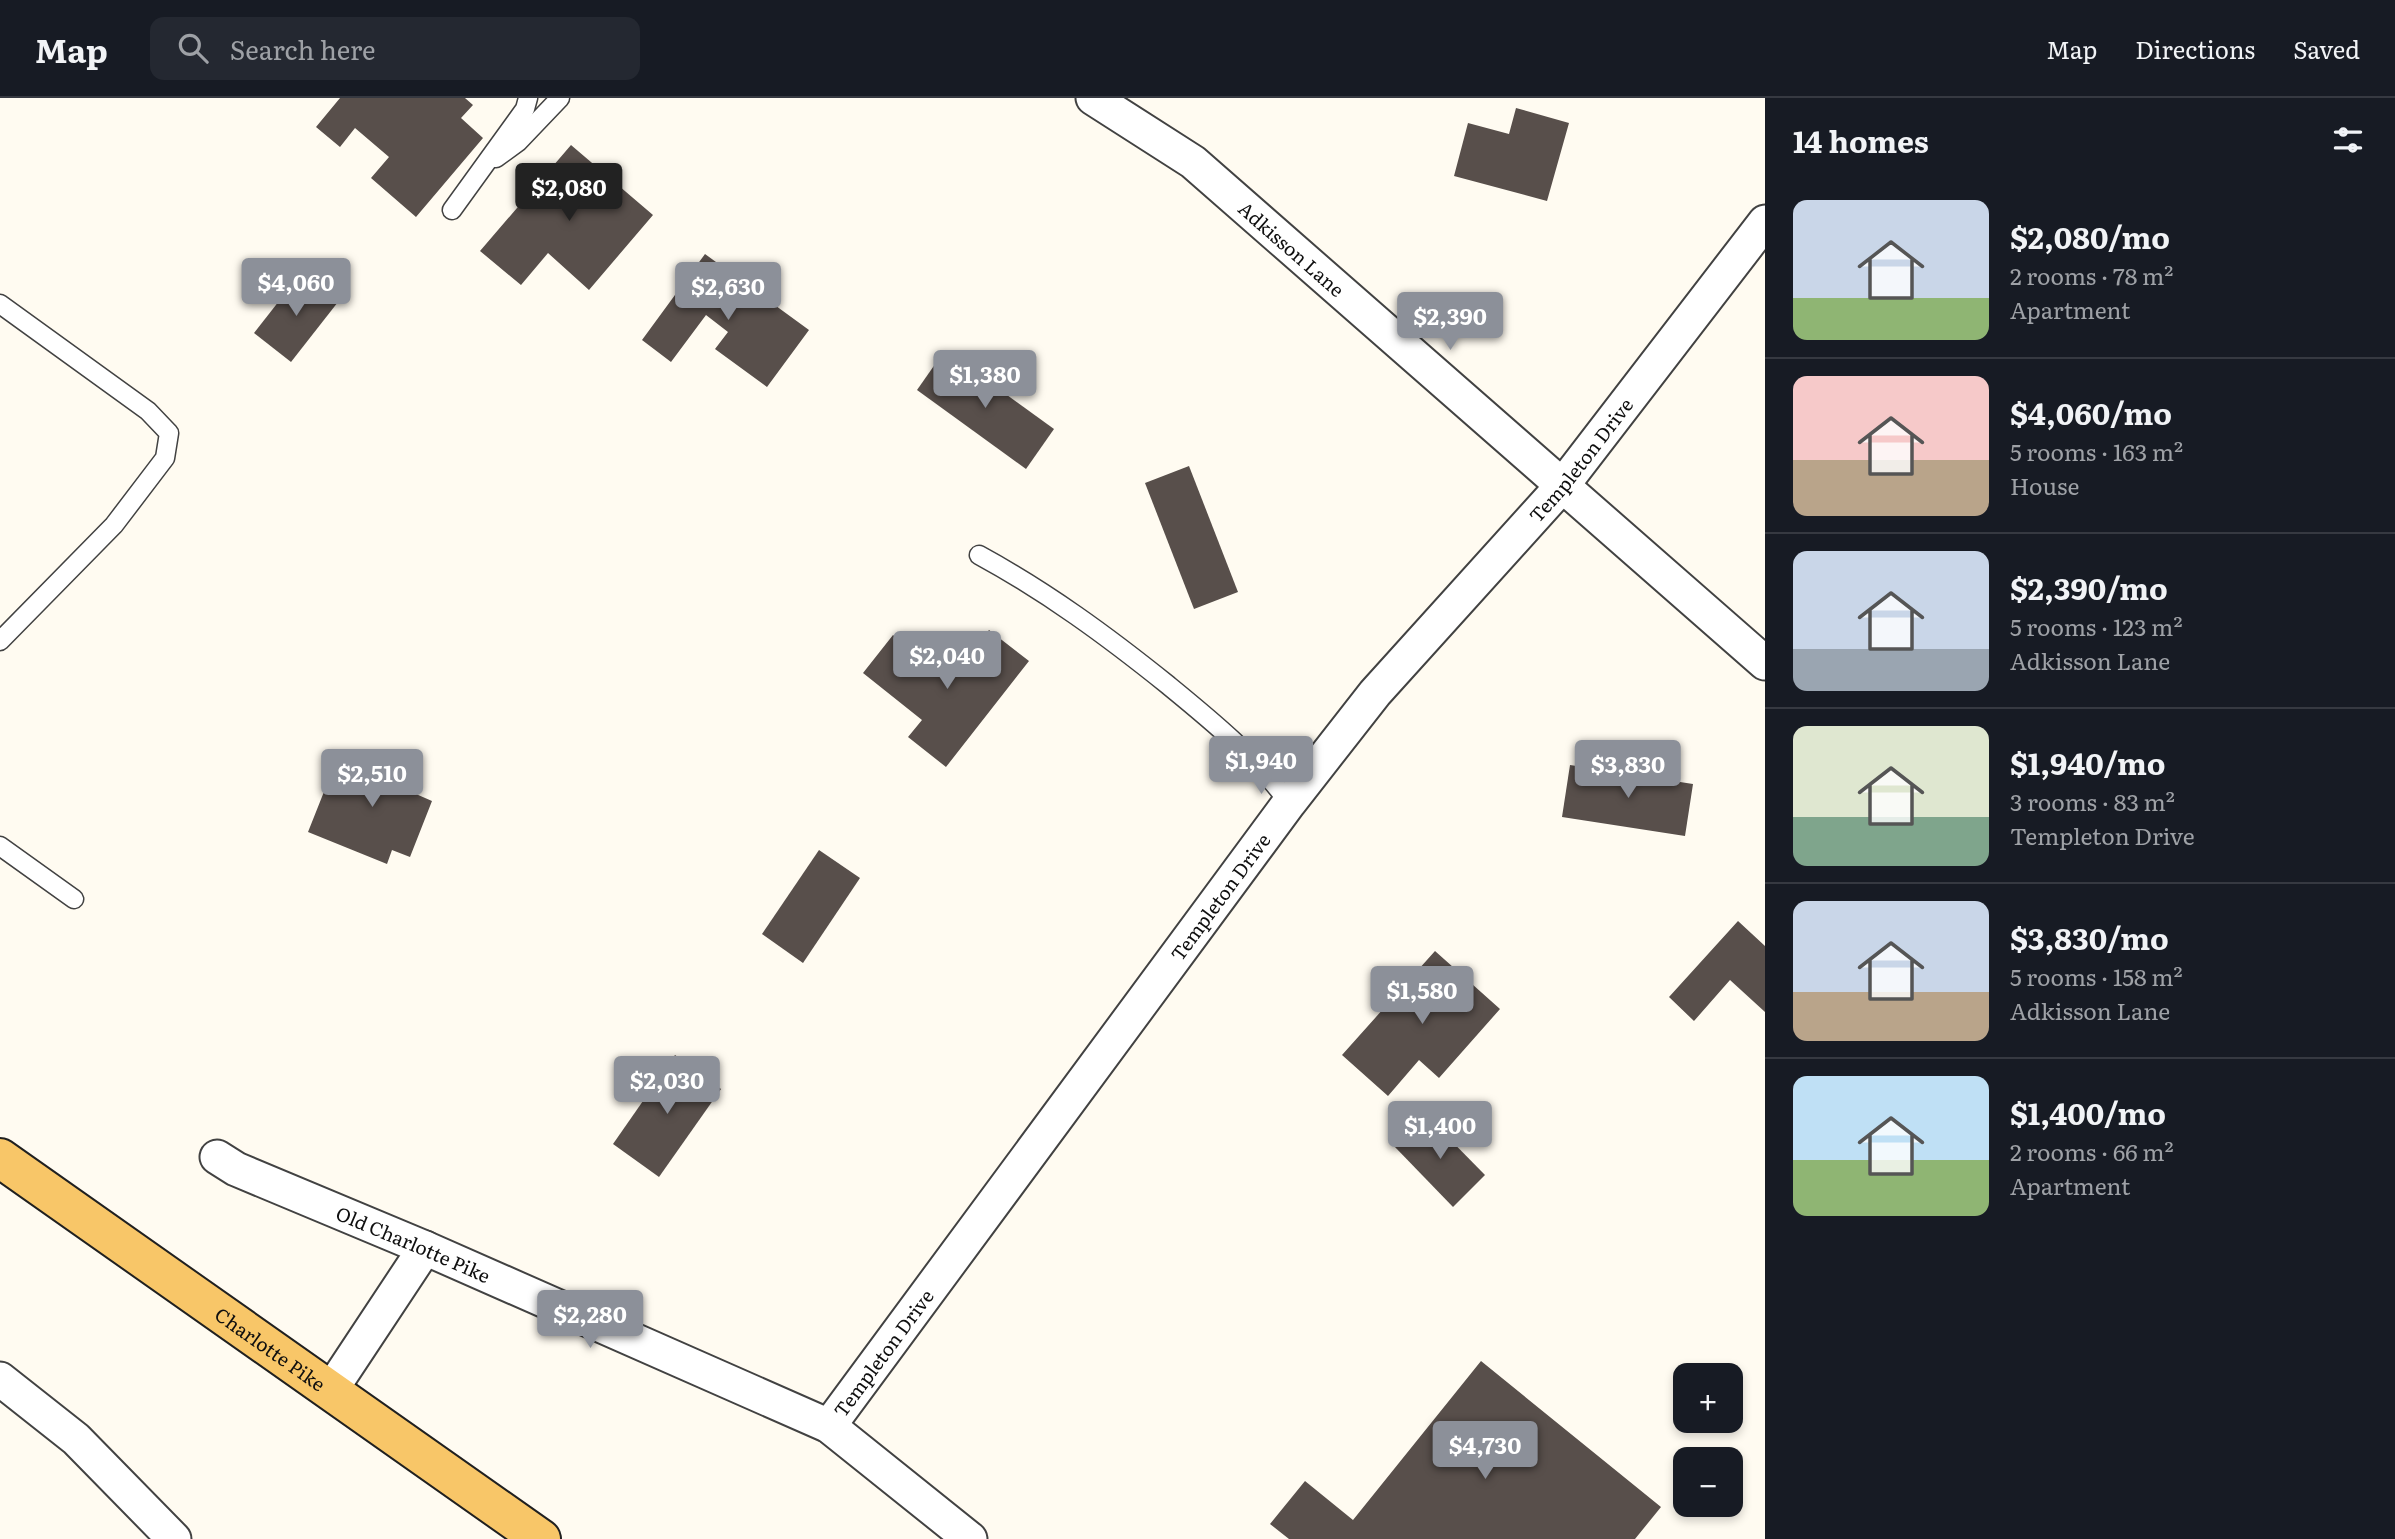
<!DOCTYPE html>
<meta charset="utf-8">
<style>
body{margin:0;font-family:Literata,serif;background:#242831;color:#f1f3f6;height:100vh;display:flex;flex-direction:column;font-size:26px;white-space:nowrap}
*{box-sizing:border-box;margin:0}
p{font-size:23px;color:#9ea1a6}
.icon{flex:none;width:38px;height:38px;fill:none;stroke:currentColor;stroke-width:2;stroke-linecap:round;stroke-linejoin:round}
.map{position:relative;flex:1;overflow:hidden}
.panel{display:flex;flex-direction:column;background:#171b24;width:630px}
.panel>*{flex:none}
.tools{position:absolute;left:1673px;top:1265px;display:grid;gap:14px}
.tools a{display:grid;place-items:center;width:70px;height:70px;border-radius:14px;background:#171b24;box-shadow:0 4px 10px #0003;font-size:35px}
.price{position:absolute;translate:-50% -60px;padding:0 16px;border-radius:7px;background:#8c9099;color:#fff;font-size:23px;line-height:46px;filter:drop-shadow(0 2px 4px #0008)}
.price::after{content:'';position:absolute;left:50%;top:42px;width:21px;height:16px;margin-left:-10px;background:inherit;clip-path:polygon(0 0,100% 0,50% 100%)}
.price.selected{background:#222;color:#fff}
ul{padding:0;list-style:none}
li{display:flex;align-items:center;gap:21px;height:175px;padding:0 28px}
li+li{border-top:2px solid #363941}
li span{display:grid;place-items:center;flex:none;width:196px;height:140px;border-radius:14px;color:#555}
li>.icon{margin-inline-start:auto}
span .icon{width:84px;height:84px;fill:#fffc;stroke-width:1}
li b{font-size:30px}
h2{display:flex;justify-content:space-between;align-items:center;height:84px;padding:0 28px;font-size:30px}
header{display:flex;align-items:center;gap:42px;box-sizing:border-box;height:98px;padding:0 35px;background:#171b24;border-bottom:2px solid #363941}
header strong{font-size:33px}
nav{display:flex;gap:38px;margin-inline-start:auto;font-size:24px}
.search{width:490px;height:63px;background:#242831;display:flex;align-items:center;gap:18px;box-sizing:border-box;padding:0 24px;border-radius:14px;color:#9ea1a6;font-size:26px}
main{display:flex;flex:1;min-height:0}
.map>svg:first-child{display:block}
.building{fill:#584f4b}
.lines{fill:none;stroke-linecap:round;stroke-linejoin:round}
.service-casing{stroke:#424242;stroke-width:21}
.minor-casing{stroke:#424242;stroke-width:37}
.primary-casing{stroke:#202020;stroke-width:42}
.service{stroke:#fff;stroke-width:18}
.minor{stroke:#fff;stroke-width:33}
.primary{stroke:#f8c668;stroke-width:38}
.labels{text-anchor:middle;dominant-baseline:central;stroke-width:7;stroke-linejoin:round;paint-order:stroke}
.street-label{font-size:19px;fill:#0f0f0f;stroke:#fff}
</style>
<header>
<strong>Map</strong>
<div class="search"><svg class="icon" aria-label="search" viewBox="0 0 24 24"><circle cx="10" cy="10" r="6"/><path d="M15 15l6 6"/></svg>Search here</div>
<nav><a>Map</a><a>Directions</a><a>Saved</a></nav>
</header>
<main>
<div class="map">
<svg width="1765" height="1441" viewBox="0 0 1765 1441">
<rect width="100%" height="100%" fill="#fffbf1"/>
<g class="building">
<path d="M340,0H465L473,7L461,20L483,40L416,119L371,80L389,59L355,30L340,49L316,29Z"/>
<path d="M1516,10L1569,25L1547,103L1454,78L1468,25L1509,36Z"/>
<path d="M571,47L653,117L589,192L548,155L521,187L480,153Z"/>
<path d="M705,156L809,232L767,289L715,251L728,234L706,217L671,264L642,242Z"/>
<path d="M301,175L338,204L291,264L254,235Z"/>
<path d="M945,252L1054,331L1026,371L917,292Z"/>
<path d="M1189,368L1238,494L1194,511L1145,385Z"/>
<path d="M989,532L1029,563L946,669L908,639L922,622L863,575L893,537L949,583Z"/>
<path d="M367,652L417,672L409,693L432,703L410,759L392,752L387,766L308,734L335,666L357,675Z"/>
<path d="M1570,667L1693,686L1685,738L1562,719Z"/>
<path d="M819,752L860,780L803,865L762,836Z"/>
<path d="M1738,823L1765,848V914L1730,882L1694,923L1669,899Z"/>
<path d="M1435,853L1500,911L1439,980L1419,962L1388,998L1342,957Z"/>
<path d="M675,957L721,991L659,1079L613,1046Z"/>
<path d="M1426,1017L1485,1077L1453,1109L1394,1048Z"/>
<path d="M1481,1263L1661,1409L1635,1441H1289L1270,1426L1305,1383L1353,1422Z"/>
</g>
<g class="lines">
<g class="service-casing">
<g id="service">
<path d="M496,60L518,44L560,0"/>
<path d="M452,112L525,11L528,0"/>
<path d="M0,206L148,313L169,335L165,360L114,427L0,543"/>
<path d="M979,457C1047,494 1107,538 1168,587C1212,623 1255,658 1289,705"/>
<path d="M0,748L74,801"/>
</g>
</g>
<g class="minor-casing">
<g id="minor">
<path id="s1" d="M1093,0L1193,64L1765,565"/>
<path id="s2" d="M217,1059L236,1071L425,1150L829,1328L970,1441"/>
<path d="M0,1281L76,1341L174,1441"/>
<path d="M331,1292L425,1150"/>
<path id="s3" d="M829,1328L1289,705L1375,595L1562,388L1765,124"/>
</g>
</g>
<g class="primary-casing">
<g id="primary">
<path id="s4" d="M0,1060L541,1441"/>
</g>
</g>
<use href="#service" class="service"/>
<use href="#minor" class="minor"/>
<use href="#primary" class="primary"/>
</g>
<g class="labels">
<g class="street-label">
<text stroke="none"><textPath href="#s1" startOffset="250">Adkisson Lane</textPath></text>
<text stroke="none"><textPath href="#s3" startOffset="1225">Templeton Drive</textPath></text>
<text stroke="none"><textPath href="#s3" startOffset="658">Templeton Drive</textPath></text>
<text stroke="none"><textPath href="#s2" startOffset="215">Old Charlotte Pike</textPath></text>
<text stroke="none"><textPath href="#s4" startOffset="331">Charlotte Pike</textPath></text>
<text stroke="none"><textPath href="#s3" startOffset="91">Templeton Drive</textPath></text>
</g>
</g>
</svg>
<div class="tools">
<a>+</a>
<a>−</a>
</div>
<b class="price selected" style="left:569px;top:125px">$2,080</b>
<b class="price" style="left:296px;top:220px">$4,060</b>
<b class="price" style="left:728px;top:224px">$2,630</b>
<b class="price" style="left:1450px;top:254px">$2,390</b>
<b class="price" style="left:985px;top:312px">$1,380</b>
<b class="price" style="left:947px;top:593px">$2,040</b>
<b class="price" style="left:1261px;top:698px">$1,940</b>
<b class="price" style="left:1628px;top:702px">$3,830</b>
<b class="price" style="left:372px;top:711px">$2,510</b>
<b class="price" style="left:1422px;top:928px">$1,580</b>
<b class="price" style="left:667px;top:1018px">$2,030</b>
<b class="price" style="left:1440px;top:1063px">$1,400</b>
<b class="price" style="left:590px;top:1252px">$2,280</b>
<b class="price" style="left:1485px;top:1383px">$4,730</b>
</div>
<section class="panel">
<h2>14 homes<svg class="icon" aria-label="filters" viewBox="0 0 24 24"><path d="M4 7h16M4 17h16"/><circle cx="9" cy="7" r="2"/><circle cx="15" cy="17" r="2"/></svg></h2>
<ul>
<li><span style="background:linear-gradient(#c9d6e8 70%,#8fb573 0)"><svg class="icon" aria-label="home" viewBox="0 0 24 24"><path d="M3 11l9-7 9 7M6 9v11h12V9"/></svg></span><div><b>$2,080/mo</b><p>2 rooms · 78 m²</p><p>Apartment</p></div></li>
<li><span style="background:linear-gradient(#f6c9c9 60%,#b9a48a 0)"><svg class="icon" aria-label="home" viewBox="0 0 24 24"><path d="M3 11l9-7 9 7M6 9v11h12V9"/></svg></span><div><b>$4,060/mo</b><p>5 rooms · 163 m²</p><p>House</p></div></li>
<li><span style="background:linear-gradient(#c9d6e8 70%,#9aa5b1 0)"><svg class="icon" aria-label="home" viewBox="0 0 24 24"><path d="M3 11l9-7 9 7M6 9v11h12V9"/></svg></span><div><b>$2,390/mo</b><p>5 rooms · 123 m²</p><p>Adkisson Lane</p></div></li>
<li><span style="background:linear-gradient(#dfe7d0 65%,#7fa58c 0)"><svg class="icon" aria-label="home" viewBox="0 0 24 24"><path d="M3 11l9-7 9 7M6 9v11h12V9"/></svg></span><div><b>$1,940/mo</b><p>3 rooms · 83 m²</p><p>Templeton Drive</p></div></li>
<li><span style="background:linear-gradient(#c9d6e8 65%,#b9a48a 0)"><svg class="icon" aria-label="home" viewBox="0 0 24 24"><path d="M3 11l9-7 9 7M6 9v11h12V9"/></svg></span><div><b>$3,830/mo</b><p>5 rooms · 158 m²</p><p>Adkisson Lane</p></div></li>
<li><span style="background:linear-gradient(#bfe0f5 60%,#8fb573 0)"><svg class="icon" aria-label="home" viewBox="0 0 24 24"><path d="M3 11l9-7 9 7M6 9v11h12V9"/></svg></span><div><b>$1,400/mo</b><p>2 rooms · 66 m²</p><p>Apartment</p></div></li>
</ul>
</section>
</main>
